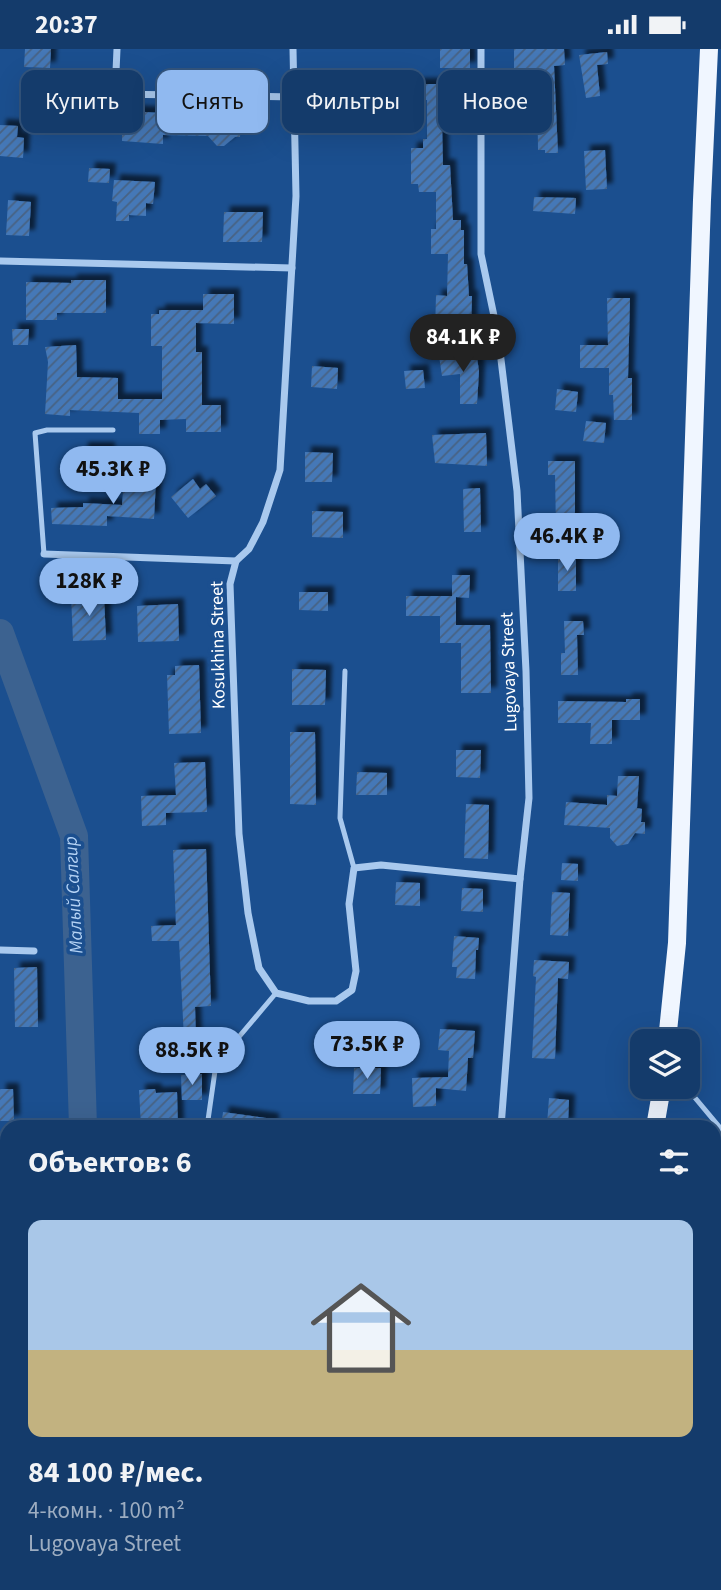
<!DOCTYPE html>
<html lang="ru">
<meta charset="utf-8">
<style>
body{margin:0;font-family:"Source Sans 3",sans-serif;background:#214673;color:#f1f3f6;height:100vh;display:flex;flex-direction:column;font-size:26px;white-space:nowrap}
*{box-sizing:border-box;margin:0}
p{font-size:23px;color:#9dadc1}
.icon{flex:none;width:38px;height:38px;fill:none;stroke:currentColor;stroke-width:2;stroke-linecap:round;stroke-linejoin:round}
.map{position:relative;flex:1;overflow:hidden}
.details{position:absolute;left:0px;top:1071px;width:721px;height:471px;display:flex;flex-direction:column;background:#143b6b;border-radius:21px 21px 0 0;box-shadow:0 7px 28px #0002,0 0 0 2px #33557e}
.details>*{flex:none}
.top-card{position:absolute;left:21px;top:21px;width:679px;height:63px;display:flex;gap:14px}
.fabs{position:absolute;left:630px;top:980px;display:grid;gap:14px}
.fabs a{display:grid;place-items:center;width:70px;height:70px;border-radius:14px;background:#143b6b;box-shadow:0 7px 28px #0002,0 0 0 2px #33557e;font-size:35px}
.price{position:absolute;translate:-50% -60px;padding:0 16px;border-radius:24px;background:#90b9f0;color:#111;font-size:23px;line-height:46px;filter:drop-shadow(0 2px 4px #0008)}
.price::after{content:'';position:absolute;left:50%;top:42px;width:21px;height:16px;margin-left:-10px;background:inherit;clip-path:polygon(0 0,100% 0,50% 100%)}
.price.current{background:#222;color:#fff}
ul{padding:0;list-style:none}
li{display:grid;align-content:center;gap:14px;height:371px;padding:0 28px}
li+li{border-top:2px solid #33557e}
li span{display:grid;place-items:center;height:217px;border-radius:14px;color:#555}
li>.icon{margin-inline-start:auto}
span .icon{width:126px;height:126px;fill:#fffc;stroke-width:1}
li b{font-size:30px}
h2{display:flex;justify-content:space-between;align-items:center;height:84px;padding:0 28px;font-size:30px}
.tag{padding:0 24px;border-radius:14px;background:#143b6b;box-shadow:0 7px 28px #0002,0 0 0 2px #33557e;font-size:24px;line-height:63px}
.tag.current{background:#90b9f0;color:#111}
.status{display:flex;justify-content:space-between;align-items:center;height:49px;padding:0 35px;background:#143b6b;direction:ltr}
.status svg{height:19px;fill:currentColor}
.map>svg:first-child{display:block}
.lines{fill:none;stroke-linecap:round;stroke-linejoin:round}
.river{stroke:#3c6290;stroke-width:28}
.building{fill:url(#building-hatch);filter:url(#shadow)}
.service{stroke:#a9c9ee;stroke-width:5}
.minor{stroke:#a9c9ee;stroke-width:7}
.primary{stroke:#f0f6ff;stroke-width:18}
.labels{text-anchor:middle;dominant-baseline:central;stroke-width:7;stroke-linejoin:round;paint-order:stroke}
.street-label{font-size:18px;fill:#fff;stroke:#1b4f8f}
.water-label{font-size:19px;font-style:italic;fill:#b5d3f5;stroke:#1b4f8f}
</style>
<div class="status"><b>20:37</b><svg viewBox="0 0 49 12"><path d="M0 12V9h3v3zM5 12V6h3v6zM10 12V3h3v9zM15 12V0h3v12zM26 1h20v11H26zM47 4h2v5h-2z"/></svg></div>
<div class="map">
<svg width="721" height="1541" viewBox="0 0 721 1541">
<defs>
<pattern id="building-hatch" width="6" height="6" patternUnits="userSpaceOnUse" patternTransform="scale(1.75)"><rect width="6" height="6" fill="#4478b7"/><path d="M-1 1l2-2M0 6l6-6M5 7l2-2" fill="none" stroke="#486282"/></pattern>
<filter id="shadow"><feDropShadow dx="6" dy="-6" stdDeviation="2" flood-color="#0009"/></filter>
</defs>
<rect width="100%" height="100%" fill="#1b4f8f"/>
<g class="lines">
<g class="river">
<path d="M0,584L74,787L83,1078"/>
<path d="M51,1541L53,1535"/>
</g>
</g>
<g class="building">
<path d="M25,0H51L50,19L24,18Z"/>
<rect x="440" y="0" width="30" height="19"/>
<path d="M514,0H564L565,16L554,17L558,104H545V101H538L537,22H514Z"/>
<path d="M607,3L608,15L597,16L600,47L586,49L579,6Z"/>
<path d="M416,35H443V44H471V61H475V74H442L443,116H450L453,171H461V181H464V215H467L469,247H472L471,283H435L436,246L447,247L448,205H431V180H436V143H419L418,135H411V99H423V90H427V51H416Z"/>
<path d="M172,58H187L186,64L241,65L240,88H235L224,97H217L208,87L163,86V95L122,92V86L82,84L83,59L161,64L172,63Z"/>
<path d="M0,76L18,77L17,88L24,89L23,109L0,107Z"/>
<path d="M605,101L607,140L586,141L584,102Z"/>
<path d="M89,119L110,120L109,134L88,133Z"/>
<path d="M114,131L155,133L153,155L146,154V167L129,166V172H116L117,153L112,152Z"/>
<path d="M534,148L576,149L575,165L533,162Z"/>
<path d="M8,151L31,153L29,187L6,186Z"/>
<path d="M224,163H263L262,193H223Z"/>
<path d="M71,231H106V264H57V271H26V233L71,234Z"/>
<path d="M203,245H234V275L196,274V303H202V356H221V383H186V370L160,371V385H139V364L70,361V367L45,365L48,313L45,298L76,296L77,328L118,329V350H162V297H151V265H159V261H203Z"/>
<path d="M607,249H630L628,329H632V371H614L613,346H609V319H580V296H608Z"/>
<path d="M12,280H29L28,296H13Z"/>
<path d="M476,302L479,322L477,355H460V325L442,327L439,307Z"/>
<path d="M312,317L338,319L337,340L311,338Z"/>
<path d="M423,321L425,339L406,340L404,322Z"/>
<path d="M557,340L578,343L576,363L555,361Z"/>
<path d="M586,372L606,374L604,394L583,392Z"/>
<path d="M486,384L487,417L435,414L432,386Z"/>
<rect x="82" y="399" width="27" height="28"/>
<path d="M305,403L333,404L332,433H305Z"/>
<path d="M548,412H575V479L556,480L555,426H548Z"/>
<path d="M124,428L156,430L154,470L107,467V477L52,475L51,459L83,458V454L122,456Z"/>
<path d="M193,430L200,440L206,435L216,447L188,469L171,448Z"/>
<path d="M480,439L481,483H464L463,440Z"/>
<path d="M312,462L343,463V489L312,488Z"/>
<rect x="558" y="507" width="18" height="35"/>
<path d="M452,526H470L469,549L456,548V576H490L491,644H461V594H440V567H406V547H452Z"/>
<path d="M299,543H328V562L299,561Z"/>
<path d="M104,546L106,591L73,592L71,547Z"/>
<path d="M178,555L179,592L138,593L137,557Z"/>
<path d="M564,572H583L584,586H577L578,626H561V604H565Z"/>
<path d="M199,616L201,684L169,685L167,626H175V617Z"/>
<path d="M292,620L326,621L325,656H292Z"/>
<path d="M626,650H640V671H612V695H590L591,674H558V652L626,653Z"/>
<path d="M290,683H315L316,756L290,755Z"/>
<path d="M456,701H481L480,729L456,728Z"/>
<path d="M205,713L207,763L166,764V776L142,777L141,747L176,746L174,714Z"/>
<path d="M357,723L387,724V746H356Z"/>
<path d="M618,727H639L637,759L642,760L641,773H645V785L635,784L628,795L617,797L610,789V779L564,776L566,753L607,756V746L617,747Z"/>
<path d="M466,755L489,756L488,810L464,809Z"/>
<path d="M206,800L211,957L195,958L196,989L184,990L179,892H152L151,877L176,876L173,801Z"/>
<path d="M562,814L578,815V832L561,831Z"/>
<path d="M396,833L420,834V857L395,856Z"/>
<path d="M462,839L483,840V863L461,862Z"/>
<path d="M552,843L570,844L568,887L550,886Z"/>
<path d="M454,887L479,889L478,901H476L475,930L456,929L457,918H452Z"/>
<path d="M534,911L569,913L568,930L558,929L555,1010L532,1009L536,928L533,927Z"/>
<path d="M37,918L38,978H15L14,919Z"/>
<path d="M440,980L475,982L473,1009H468L466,1042L436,1039V1057L413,1058L412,1029L448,1028L449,1002L438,1001Z"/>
<path d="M336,994H360V1008H337Z"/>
<path d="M354,1019H381L380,1045H353Z"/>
<path d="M202,1025V1051H182L181,1026Z"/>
<path d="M0,1040H13L14,1072H0Z"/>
<path d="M155,1040L156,1044L177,1043L178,1078H141L139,1041Z"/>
<path d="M549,1049L569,1051L568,1076L547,1075Z"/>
<path d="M223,1063L273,1070V1078H221Z"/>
</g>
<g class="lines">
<g class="service">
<path d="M44,505L35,384L47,381H113"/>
<path d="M345,622L340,769L354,819"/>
<path d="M686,1038L721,1080"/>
<path d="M207,1078L216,1015L276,944"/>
<path d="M714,1115L721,1101"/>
<path d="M312,1541L337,1535"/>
<path d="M452,1541L456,1535"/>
</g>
<g class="minor">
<path d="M117,0L115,45L294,48"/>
<path d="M293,0L296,147L280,421L263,473L249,500L236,512L230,535L239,785L248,864L259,919L276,944L309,952H336L352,941L356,922L349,855L354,819L381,816L520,830"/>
<path d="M481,0V205L498,286L517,442L526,622L529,749L520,830L501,1078"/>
<path d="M0,212L292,219"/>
<path d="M44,505L236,512"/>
<path d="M0,901L34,902"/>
<path d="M0,1092H7"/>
<path d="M0,1274H7"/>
<path d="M484,1541L486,1535"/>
</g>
<g class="primary">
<path d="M667,992L677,894L702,151L709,0"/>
<path d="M655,1078L662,1038"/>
<path d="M0,1500H7"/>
</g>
</g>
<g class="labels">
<g class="street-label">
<text transform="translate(218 596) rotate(-91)">Kosukhina Street</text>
<text transform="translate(509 623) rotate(-92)">Lugovaya Street</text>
</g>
<g class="water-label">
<text transform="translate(74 846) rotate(-93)">Малый Салгир</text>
</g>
</g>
</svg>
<div class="fabs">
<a><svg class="icon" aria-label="layers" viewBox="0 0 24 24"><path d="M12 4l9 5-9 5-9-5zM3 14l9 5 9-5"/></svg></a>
</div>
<b class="price current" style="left:463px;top:325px">84.1K ₽</b>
<b class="price" style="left:113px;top:457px">45.3K ₽</b>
<b class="price" style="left:567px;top:524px">46.4K ₽</b>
<b class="price" style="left:89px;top:569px">128K ₽</b>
<b class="price" style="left:367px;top:1032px">73.5K ₽</b>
<b class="price" style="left:192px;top:1038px">88.5K ₽</b>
<div class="top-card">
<a class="tag">Купить</a>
<a class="tag current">Снять</a>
<a class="tag">Фильтры</a>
<a class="tag">Новое</a>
</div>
<section class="details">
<h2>Объектов: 6<svg class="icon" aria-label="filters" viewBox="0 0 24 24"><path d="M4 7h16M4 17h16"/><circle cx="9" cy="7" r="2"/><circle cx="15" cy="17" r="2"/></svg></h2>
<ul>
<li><span style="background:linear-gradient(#a9c7e8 60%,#c2b280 0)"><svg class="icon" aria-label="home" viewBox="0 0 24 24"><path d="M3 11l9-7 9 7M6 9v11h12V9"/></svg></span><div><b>84 100 ₽/мес.</b><p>4-комн. · 100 m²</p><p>Lugovaya Street</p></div></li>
</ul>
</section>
</div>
